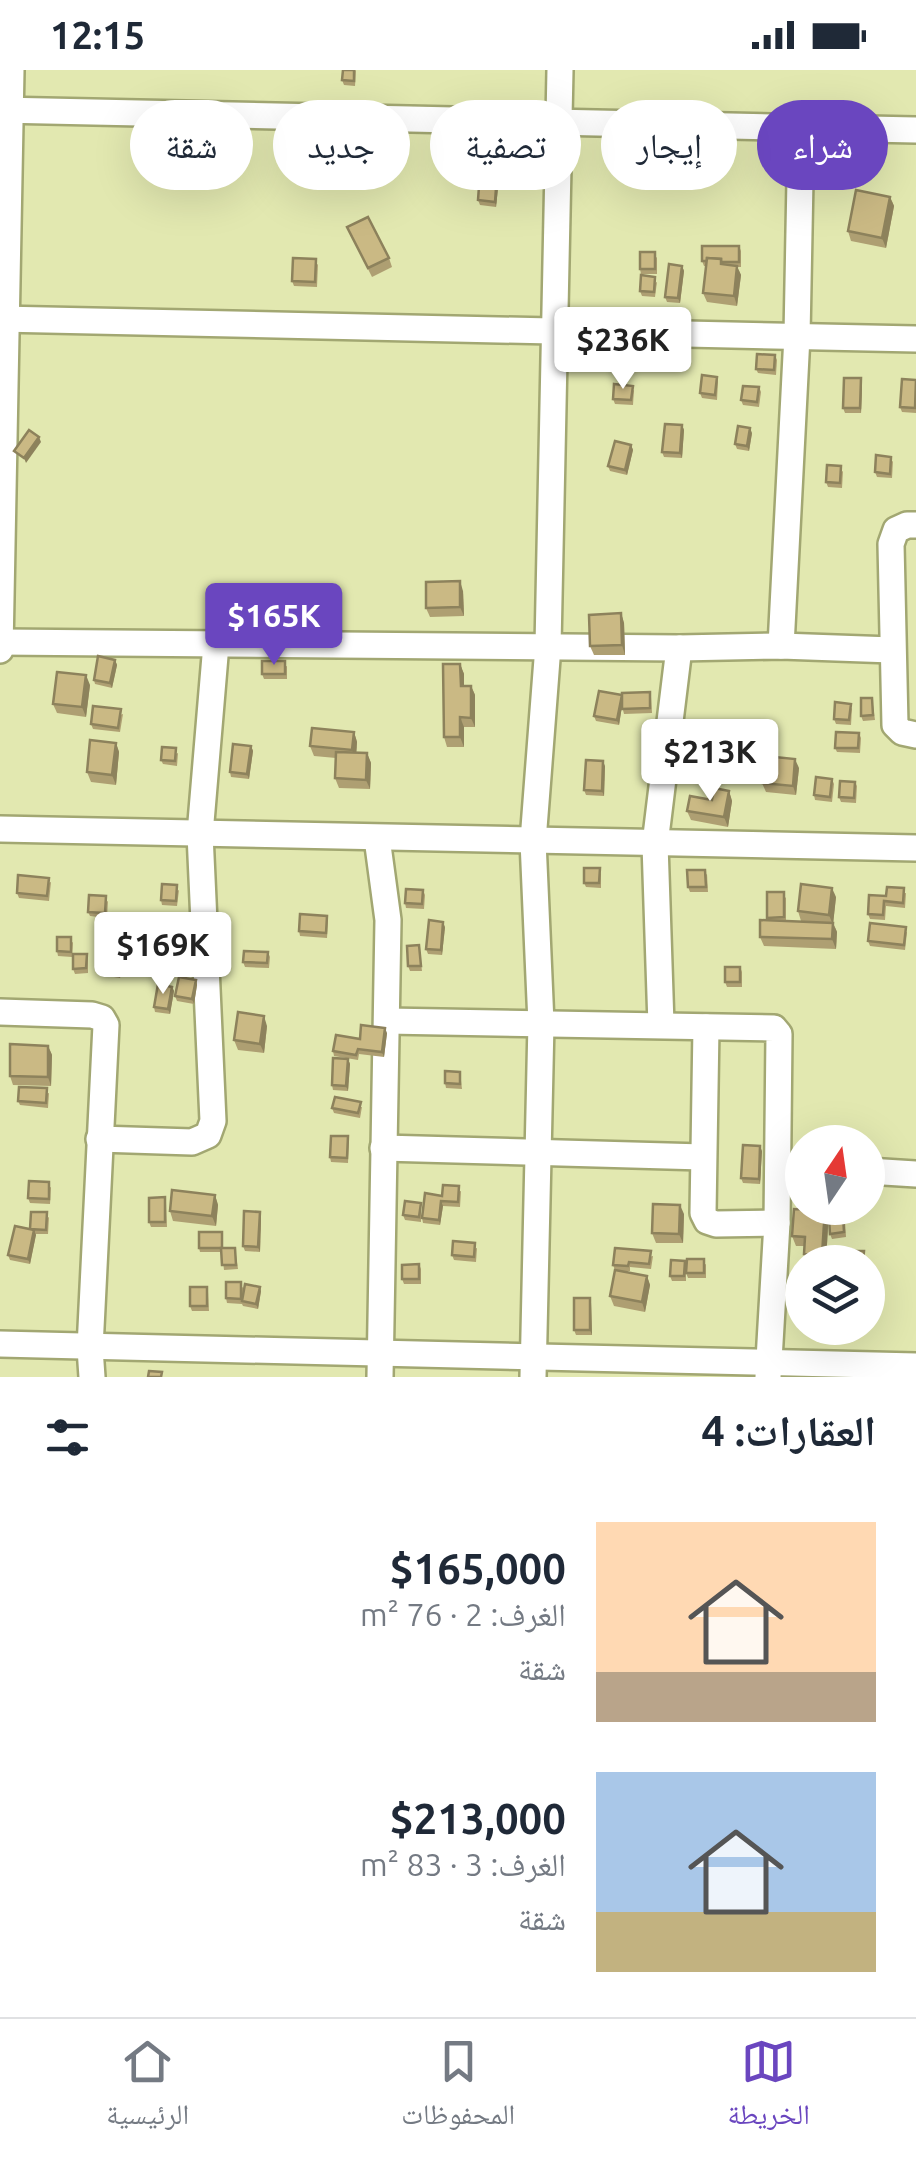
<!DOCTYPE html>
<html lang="ar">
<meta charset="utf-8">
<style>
body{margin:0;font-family:Ubuntu,"Noto Naskh Arabic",sans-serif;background:#f6f6f7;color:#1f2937;direction:rtl;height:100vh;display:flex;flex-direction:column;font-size:38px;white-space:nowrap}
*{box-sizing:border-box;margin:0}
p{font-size:32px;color:#747a83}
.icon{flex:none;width:55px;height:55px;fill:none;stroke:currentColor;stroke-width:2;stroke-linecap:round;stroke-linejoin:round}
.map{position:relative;height:1307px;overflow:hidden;direction:ltr}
.sheet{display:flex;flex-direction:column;background:#fff;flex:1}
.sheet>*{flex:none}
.hud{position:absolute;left:30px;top:30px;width:858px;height:90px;direction:rtl;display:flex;gap:20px}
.needle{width:65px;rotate:13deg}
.tools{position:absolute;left:785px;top:1055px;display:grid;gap:20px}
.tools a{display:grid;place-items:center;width:100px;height:100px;border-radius:50%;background:#fff;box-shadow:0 10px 40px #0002;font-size:50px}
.price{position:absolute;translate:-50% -85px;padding:0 22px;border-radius:10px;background:#fff;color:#222;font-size:32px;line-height:65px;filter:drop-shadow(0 2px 5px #0008)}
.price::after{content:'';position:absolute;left:50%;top:60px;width:30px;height:22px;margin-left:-15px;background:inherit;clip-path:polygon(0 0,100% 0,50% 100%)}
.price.current{background:#6a46bf;color:#fff}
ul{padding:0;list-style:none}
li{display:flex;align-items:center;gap:30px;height:250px;padding:0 40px}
li span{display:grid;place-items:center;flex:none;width:280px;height:200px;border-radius:0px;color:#555}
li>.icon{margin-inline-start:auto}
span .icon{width:120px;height:120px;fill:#fffc;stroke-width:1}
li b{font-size:42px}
h2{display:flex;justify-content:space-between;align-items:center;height:120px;padding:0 40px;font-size:42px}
.pill{padding:0 35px;border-radius:45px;background:#fff;box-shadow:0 10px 40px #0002;font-size:35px;line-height:90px}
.pill.current{background:#6a46bf;color:#fff}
.status{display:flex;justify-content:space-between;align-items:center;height:70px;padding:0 50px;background:#fff;direction:ltr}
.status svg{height:28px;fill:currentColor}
.dock{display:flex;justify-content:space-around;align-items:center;height:140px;border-top:2px solid #e0e1e3;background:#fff;font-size:28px;color:#747a83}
.dock a{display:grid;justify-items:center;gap:5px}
.dock .current{color:#6a46bf}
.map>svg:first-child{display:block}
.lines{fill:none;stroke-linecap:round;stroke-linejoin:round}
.street-casing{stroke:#a2a772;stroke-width:30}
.street{stroke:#fff;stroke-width:25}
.wall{fill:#ae9f72}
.shaded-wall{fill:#8d825c}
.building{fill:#cab984;stroke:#8d825c;stroke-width:2.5}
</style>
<div class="status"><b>12:15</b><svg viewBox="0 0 49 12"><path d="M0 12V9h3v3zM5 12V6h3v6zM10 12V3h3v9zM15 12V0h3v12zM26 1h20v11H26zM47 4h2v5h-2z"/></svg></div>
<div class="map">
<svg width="916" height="1307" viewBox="0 0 916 1307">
<rect width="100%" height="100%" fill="#e2e8b0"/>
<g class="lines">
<g class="street-casing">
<g id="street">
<path d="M0,40L916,60"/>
<path d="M0,249L916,269"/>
<path d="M916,455H907L896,460L891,474L895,655L902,662L916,665"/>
<path d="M0,572L679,578L781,576L892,580"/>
<path d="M781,576L797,266L801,57"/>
<path d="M0,580L11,0"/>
<path d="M0,759L916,778"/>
<path d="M377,768L388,850L380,1307"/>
<path d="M0,942L92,945L102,948L106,955L90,1278L92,1307"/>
<path d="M387,951L774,958L779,964L777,1153L768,1307"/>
<path d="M661,955L655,774L679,578"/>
<path d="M706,957L703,1143L707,1151L716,1154L777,1153"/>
<path d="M99,1069L192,1072L208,1065L213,1051L200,764L216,574"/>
<path d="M383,1078L703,1087"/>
<path d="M868,1101L916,1104"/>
<path d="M0,1274L916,1296"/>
<path d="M533,1307L541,953L533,771L548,576L560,0"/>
</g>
</g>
<use href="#street" class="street"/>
</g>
<g class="wall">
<path d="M356,0L355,16L344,15L342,10Z"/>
<path d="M499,109L496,137L480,135L478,130Z"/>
<path d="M890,127L894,136L886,178L851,171L848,161Z"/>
<path d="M347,157L389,188L392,197L372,207Z"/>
<path d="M739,176L741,181V197H737L741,205L737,236L707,232L703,223L706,196H704L702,191Z"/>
<path d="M657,187V204H641L640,199Z"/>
<path d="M318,194L317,217L294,216L292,211Z"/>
<path d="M682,196L684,201L680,233L667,232L665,227Z"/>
<path d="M657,212L655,227L642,226L640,221Z"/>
<path d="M775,285L777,290L776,305L758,303L756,299Z"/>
<path d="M717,307L718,312L717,330L702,328L700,323Z"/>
<path d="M861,308L862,313L861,343H845L843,338Z"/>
<path d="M916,310V343L902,342L900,337Z"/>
<path d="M759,317L761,322L759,337L743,335L741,330Z"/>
<path d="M634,320L633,335L615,334L613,329Z"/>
<path d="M682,355L684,360L682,388L664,387L662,382Z"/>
<path d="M752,363L749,381L737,379L735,374Z"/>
<path d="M631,375L633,380L627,405L610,401L608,396Z"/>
<path d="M893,391L892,408L877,407L875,402Z"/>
<path d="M843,401L842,418L828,417L826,412Z"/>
<path d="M463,521L464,546L430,547L426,538Z"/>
<path d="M621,543L624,553L625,585H594L590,576Z"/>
<path d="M115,590L117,595L112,618L95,614L94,610Z"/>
<path d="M460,594L464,604V616H471L475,625V657H464V677H447L444,667Z"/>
<path d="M287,596V609H264L262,604Z"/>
<path d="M90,615L86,647L57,643L53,634Z"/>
<path d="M622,625L651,627L652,643L624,644L622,636L619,655L596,651L594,646Z"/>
<path d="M872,628L875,650L863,651L861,646Z"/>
<path d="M852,638L851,655L836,654L834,649Z"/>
<path d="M123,644L120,662L93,659L91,654Z"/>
<path d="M354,662L357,672L356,682L367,683L371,693L370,719L339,718L335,708L336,688L314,686L310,676Z"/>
<path d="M859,663L861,668L860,683L837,682L835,678Z"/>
<path d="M116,673L119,682L116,715L91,712L87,702Z"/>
<path d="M251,676L253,681L249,709L231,707L230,702Z"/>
<path d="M178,683L177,696L163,694L161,690Z"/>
<path d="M605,696L604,726L586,725L584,720Z"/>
<path d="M799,698L796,725L766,722L762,713Z"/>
<path d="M832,709L834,714L832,732L815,730L814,725Z"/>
<path d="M855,712L857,716L856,733L841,732L839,727Z"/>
<path d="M729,721L732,731L728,757L691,750L687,741Z"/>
<path d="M601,803V818L586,817L584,813Z"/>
<path d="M707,804L708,822H690L688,817Z"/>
<path d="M51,812L49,831L19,828L17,823Z"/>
<path d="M179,820L177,836L162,835L161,830Z"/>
<path d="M423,820L425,825L424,839L406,838L405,833Z"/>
<path d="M906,823L905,838L886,836L885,850L870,849L868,844L886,826Z"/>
<path d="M786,827V851L810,852L801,851L798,841L836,827L833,853L837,862L836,879L764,876L760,867L768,850L767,848Z"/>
<path d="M108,831L107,848L90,846L88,842Z"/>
<path d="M327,846L328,851L327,868L300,866L299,861Z"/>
<path d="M177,854L195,857L198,866L197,881L160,876L156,867Z"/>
<path d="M445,857L442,885L428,884L426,879Z"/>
<path d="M907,862L905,880L870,876L868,871Z"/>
<path d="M73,872L72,887L58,886L57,881Z"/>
<path d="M419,875L422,901H410L408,896Z"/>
<path d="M123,876L125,881L120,908L101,905L100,900Z"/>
<path d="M268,882L270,887L269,898L245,897L243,892Z"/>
<path d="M87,884L88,888V903L75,904L73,899Z"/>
<path d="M174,889L176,894L174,909L156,907L155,902Z"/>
<path d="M740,897L742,902V917H727L725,912Z"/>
<path d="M196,910L197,915L194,934L177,931L175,926Z"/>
<path d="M172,917L174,921L170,944L155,942L154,937Z"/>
<path d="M267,956L264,983L238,980L234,970Z"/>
<path d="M387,963L384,987L359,984L358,990L334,986L333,981L360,969Z"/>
<path d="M48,976L52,985L51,1016L13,1015L10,1006Z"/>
<path d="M348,989L350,994L348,1021L333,1020L332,1015Z"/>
<path d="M460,1002L462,1019L446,1018L445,1013Z"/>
<path d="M49,1023L48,1038L20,1035L18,1031Z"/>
<path d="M362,1037L360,1048L334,1043L332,1038Z"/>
<path d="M348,1066L349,1071L348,1093L331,1092L330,1087Z"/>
<path d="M762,1081L760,1114L743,1113L741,1108Z"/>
<path d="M51,1117L50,1134L30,1133L28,1128Z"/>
<path d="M461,1121L460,1137L443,1136L440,1155L423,1153L422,1148L442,1126Z"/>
<path d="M215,1125L218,1135L216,1156L173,1151L170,1141Z"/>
<path d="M165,1127L166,1132L167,1157H151L149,1152Z"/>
<path d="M421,1133V1152L405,1150L403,1145Z"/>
<path d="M829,1138L826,1192H807L804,1184L805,1176H796L792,1166L811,1140Z"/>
<path d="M260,1142L261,1147L260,1182L245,1181L243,1176Z"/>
<path d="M684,1144L683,1173H656L652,1163Z"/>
<path d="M49,1147L48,1164H36L30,1194L10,1190L8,1185L30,1159Z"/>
<path d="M845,1151L846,1167L832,1169L830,1164Z"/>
<path d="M223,1167V1178H235L238,1199L224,1200L222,1182H200L199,1178Z"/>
<path d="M477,1178L476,1192L454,1190L452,1185Z"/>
<path d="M653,1186L651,1199L630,1197V1201H621L647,1206L650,1215L645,1242L614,1236L610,1226L615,1200L613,1195Z"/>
<path d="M685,1191L686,1195V1211H672L670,1206Z"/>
<path d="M419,1194L421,1199V1214H404L402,1209Z"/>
<path d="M706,1194V1208H688L686,1203Z"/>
<path d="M243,1217V1227L261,1221L258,1239L243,1236L242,1234L227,1233L226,1228Z"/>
<path d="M208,1222L209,1241H192L190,1236Z"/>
<path d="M591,1233L592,1265H576L574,1260Z"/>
</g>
<g class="shaded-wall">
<path d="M497,104L499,109L496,137L495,132Z"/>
<path d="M890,127L894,136L886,178L882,168Z"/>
<path d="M682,196L684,201L680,233L678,228Z"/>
<path d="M737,196L741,205L737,236L734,226Z"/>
<path d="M861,308L862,313L861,343L860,338Z"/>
<path d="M682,355L684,360L682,388L680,383Z"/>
<path d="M750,358L752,363L749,381L747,376Z"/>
<path d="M39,367L41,372L26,393L24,388Z"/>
<path d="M631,375L633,380L627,405L625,400Z"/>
<path d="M460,511L463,521L464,546L460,537Z"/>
<path d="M621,543L624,553L625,585L622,575Z"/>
<path d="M115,590L117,595L112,618L110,613Z"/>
<path d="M460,594L464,604V625L461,616Z"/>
<path d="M86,605L90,615L86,647L82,637Z"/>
<path d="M471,616L475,625V657L471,648Z"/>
<path d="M622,625L623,630L619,655L617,650Z"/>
<path d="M460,647L464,657V677L460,667Z"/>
<path d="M354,662L357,672L356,690L352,680Z"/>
<path d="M116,673L119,682L116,715L112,705Z"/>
<path d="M251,676L253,681L249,709L247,704Z"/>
<path d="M367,683L371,693L370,719L366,710Z"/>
<path d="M795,689L799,698L796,725L793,716Z"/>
<path d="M603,691L605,696L604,726L602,721Z"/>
<path d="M729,721L732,731L728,757L724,747Z"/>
<path d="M832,818L836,827L833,855L829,845Z"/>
<path d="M443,852L445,857L442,885L441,880Z"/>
<path d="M833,853L837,862L836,879L832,869Z"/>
<path d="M195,857L198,866L197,881L193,871Z"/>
<path d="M123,876L125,881L120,908L118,903Z"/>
<path d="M196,910L197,915L194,934L192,929Z"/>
<path d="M172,917L174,921L170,944L168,939Z"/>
<path d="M264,946L267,956L264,983L260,974Z"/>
<path d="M385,958L387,963L384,987L382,982Z"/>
<path d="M48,976L52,985L51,1016L48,1007Z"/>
<path d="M348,989L350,994L348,1021L346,1016Z"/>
<path d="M760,1076L762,1081L760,1114L759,1109Z"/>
<path d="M215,1125L218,1135L216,1156L212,1146Z"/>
<path d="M441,1131L443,1136L440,1155L439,1150Z"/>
<path d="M680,1135L684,1144L683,1173L679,1164Z"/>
<path d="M825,1138H829L826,1192L822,1185Z"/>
<path d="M260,1142L261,1147L260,1182L258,1177Z"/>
<path d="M34,1160L36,1165L30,1194L28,1189Z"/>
<path d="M647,1206L650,1215L645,1242L642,1232Z"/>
<path d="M260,1217L261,1221L258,1239L256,1234Z"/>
<path d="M590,1228L591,1233L592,1265L590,1260Z"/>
</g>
<g class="building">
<path d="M343,0H354V11L342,10Z"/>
<path d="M480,103L497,104L495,132L478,130Z"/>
<path d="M856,120L890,127L882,168L848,161Z"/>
<path d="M368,147L389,188L368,198L347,157Z"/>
<path d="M702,176H739V192H721V189L707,188V191H702Z"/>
<rect x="640" y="182" width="15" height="17"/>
<path d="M293,188L316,189L315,212L292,211Z"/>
<path d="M707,188L721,189V194L737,196L734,226L703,223Z"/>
<path d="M669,194L682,196L678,228L665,227Z"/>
<path d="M641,205L655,207L654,222L640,221Z"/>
<path d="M757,284L775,285L774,300L756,299Z"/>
<path d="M702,305L717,307L715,325L700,323Z"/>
<path d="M844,308H861L860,338H843Z"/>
<path d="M902,309L916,310L915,338L900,337Z"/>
<path d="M614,314L633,316L631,330L613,329Z"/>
<path d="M743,316L759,317L757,332L741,330Z"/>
<path d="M665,354L682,355L680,383L662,382Z"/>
<path d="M738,356L750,358L747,376L735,374Z"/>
<path d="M29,360L39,367L24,388L14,381Z"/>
<path d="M615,371L631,375L625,400L608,396Z"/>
<path d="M876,385L891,387L890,404L875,402Z"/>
<path d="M827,395L841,396L840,413L826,412Z"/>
<path d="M460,511V537L426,538V512Z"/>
<path d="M621,543L622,575L590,576L589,545Z"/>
<path d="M98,586L115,590L110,613L94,610Z"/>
<rect x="262" y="591" width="23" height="13"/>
<path d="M443,594H460L461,616H471V648L460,647V667H444Z"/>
<path d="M57,602L86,605L82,637L53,634Z"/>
<path d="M599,621L622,625L617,650L594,646Z"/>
<path d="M650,622V638L622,639V623Z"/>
<path d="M861,628H872L873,645L861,646Z"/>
<path d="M835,632L851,634L849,650L834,649Z"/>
<path d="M93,636L121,639L118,658L91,654Z"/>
<path d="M312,658L354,662L352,680L310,676Z"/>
<path d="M836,662L859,663L858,678H835Z"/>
<path d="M90,670L116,673L112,705L87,702Z"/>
<path d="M233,674L251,676L247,704L230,702Z"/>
<path d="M162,677L176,678L175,691L161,690Z"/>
<path d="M336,682L367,683L366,710L335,708Z"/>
<path d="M765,686L795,689L793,716L762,713Z"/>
<path d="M586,690L603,691L602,721L584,720Z"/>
<path d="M816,707L832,709L830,727L814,725Z"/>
<path d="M840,711L855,712L854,728L839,727Z"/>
<path d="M714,718L729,721L724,747L687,741L690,726L712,730Z"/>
<path d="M584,798H600L599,813H584Z"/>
<path d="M687,800H705L706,817H688Z"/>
<path d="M18,805L49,808L47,826L17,823Z"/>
<path d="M162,814L177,815L176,831L161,830Z"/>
<path d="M801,814L832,818L829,845L798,841Z"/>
<path d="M887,817L904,818L903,833L884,831L883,845L868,844L869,825L886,826Z"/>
<path d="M406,819L423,820L422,834L405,833Z"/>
<path d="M767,822H784V847L767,848Z"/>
<path d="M89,825L106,826L105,843L88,842Z"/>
<path d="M159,844L174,845L173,854L195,857L193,871L156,867Z"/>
<path d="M300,844L327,846L326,863L299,861Z"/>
<path d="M429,850L443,852L441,880L426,879Z"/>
<path d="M760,850L833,853L832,869L760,867Z"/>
<path d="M870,853L906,857L904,875L868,871Z"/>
<path d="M57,867H71V882L57,881Z"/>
<path d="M104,873L123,876L118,903L100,900Z"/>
<path d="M419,875L421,896H408L407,876Z"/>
<path d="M244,881L268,882L267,893L243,892Z"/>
<path d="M73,884H87L86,898L73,899Z"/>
<path d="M156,887L174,889L172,904L155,902Z"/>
<rect x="725" y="897" width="15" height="15"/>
<path d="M179,907L196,910L192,929L175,926Z"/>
<path d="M158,914L172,917L168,939L154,937Z"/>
<path d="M238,942L264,946L260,974L234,970Z"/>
<path d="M361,955L385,958L382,982L358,979L356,985L333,981L336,965L360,969Z"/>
<path d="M10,974L48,976V1007L10,1006Z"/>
<path d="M333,988L348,989L346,1016L332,1015Z"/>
<path d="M445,1001L460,1002V1014L445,1013Z"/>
<path d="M19,1017L47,1018L46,1033L18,1031Z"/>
<path d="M335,1027L361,1032L358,1043L332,1038Z"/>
<path d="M331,1066H348L347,1088L330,1087Z"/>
<path d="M743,1075L760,1076L759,1109L741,1108Z"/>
<path d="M29,1111L49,1112V1129L28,1128Z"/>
<path d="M443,1115L459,1116L458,1132L441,1131L439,1150L422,1148L425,1123L442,1126Z"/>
<path d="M172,1120L215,1125L212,1146L170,1141Z"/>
<path d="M165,1127V1152H149V1128Z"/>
<path d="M405,1131L421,1133L419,1147L403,1145Z"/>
<path d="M653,1134L680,1135L679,1164L652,1163Z"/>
<path d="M812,1138H825L822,1185L804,1184L805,1167L792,1166L794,1139L811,1140Z"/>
<path d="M244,1141L260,1142L258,1177L243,1176Z"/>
<path d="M31,1142H47L46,1160L30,1159Z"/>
<path d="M843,1146L844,1162L830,1164L829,1148Z"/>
<path d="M15,1156L34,1160L28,1189L8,1185Z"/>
<rect x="199" y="1162" width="23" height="16"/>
<path d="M453,1171L475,1173L474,1187L452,1185Z"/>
<path d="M221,1178H235L236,1195H222Z"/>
<path d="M615,1178L651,1181L649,1194L629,1192L628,1196L613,1195Z"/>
<path d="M850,1181H864L863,1192H850Z"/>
<path d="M687,1189H704V1203H686Z"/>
<path d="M671,1190L685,1191L684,1206H670Z"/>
<path d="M419,1194V1209H402V1195Z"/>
<path d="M615,1200L647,1206L642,1232L610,1226Z"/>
<path d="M226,1212H241V1229L226,1228Z"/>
<path d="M245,1214L260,1217L256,1234L242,1231Z"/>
<rect x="190" y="1217" width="17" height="19"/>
<rect x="574" y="1228" width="16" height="32"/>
<path d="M149,1301L162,1302L161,1307H148Z"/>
</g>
</svg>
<div class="tools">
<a><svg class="needle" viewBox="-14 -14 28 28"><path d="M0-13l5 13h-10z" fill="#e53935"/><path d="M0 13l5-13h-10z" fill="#747a83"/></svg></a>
<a><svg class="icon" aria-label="layers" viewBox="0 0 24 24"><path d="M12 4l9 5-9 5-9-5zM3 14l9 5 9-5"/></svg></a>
</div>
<b class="price" style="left:623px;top:322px">$236K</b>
<b class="price current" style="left:274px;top:598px">$165K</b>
<b class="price" style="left:710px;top:734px">$213K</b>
<b class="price" style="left:163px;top:927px">$169K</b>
<div class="hud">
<a class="pill current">شراء</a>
<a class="pill">إيجار</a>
<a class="pill">تصفية</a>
<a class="pill">جديد</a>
<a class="pill">شقة</a>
</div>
</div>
<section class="sheet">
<h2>العقارات: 4<svg class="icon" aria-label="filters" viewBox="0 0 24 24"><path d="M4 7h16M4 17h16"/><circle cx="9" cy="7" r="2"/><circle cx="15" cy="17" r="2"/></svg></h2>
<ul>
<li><span style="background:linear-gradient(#ffd9b3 75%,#b9a48a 0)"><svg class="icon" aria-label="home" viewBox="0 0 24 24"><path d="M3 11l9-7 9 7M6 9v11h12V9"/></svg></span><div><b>$165,000</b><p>الغرف: 2 · 76 m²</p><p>شقة</p></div></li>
<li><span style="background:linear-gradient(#a9c7e8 70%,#c2b280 0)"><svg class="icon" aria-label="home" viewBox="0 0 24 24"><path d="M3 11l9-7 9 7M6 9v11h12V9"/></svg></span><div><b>$213,000</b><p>الغرف: 3 · 83 m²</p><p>شقة</p></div></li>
</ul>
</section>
<nav class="dock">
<a class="current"><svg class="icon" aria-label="map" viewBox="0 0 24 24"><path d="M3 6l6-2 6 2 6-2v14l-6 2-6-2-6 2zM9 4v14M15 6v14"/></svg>الخريطة</a>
<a><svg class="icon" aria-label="saved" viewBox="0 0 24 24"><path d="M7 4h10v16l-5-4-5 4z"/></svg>المحفوظات</a>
<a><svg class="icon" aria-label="home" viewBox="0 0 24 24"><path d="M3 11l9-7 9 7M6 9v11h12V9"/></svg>الرئيسية</a>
</nav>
